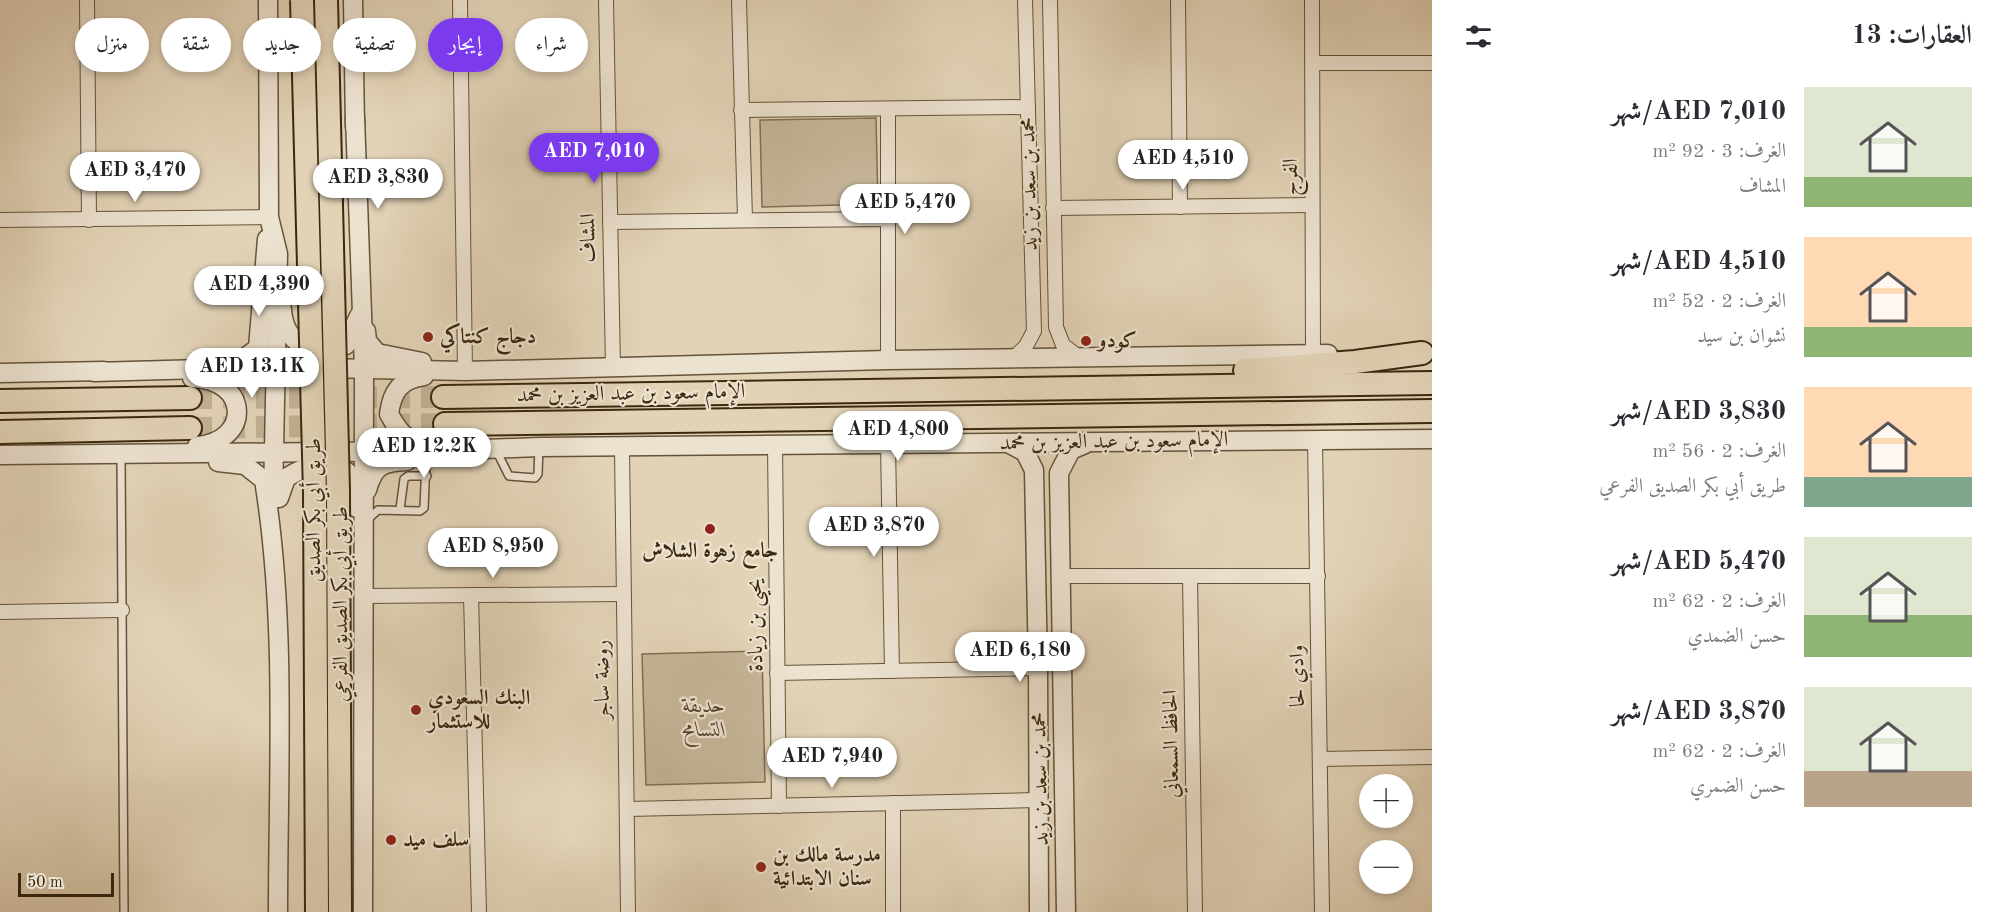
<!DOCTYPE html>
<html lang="ar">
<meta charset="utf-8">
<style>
body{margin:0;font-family:"Old Standard TT",Amiri,serif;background:#f2f2f3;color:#2b2b33;direction:rtl;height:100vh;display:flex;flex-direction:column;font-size:22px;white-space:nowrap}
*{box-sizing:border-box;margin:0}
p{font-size:20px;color:#7c7c81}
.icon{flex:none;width:33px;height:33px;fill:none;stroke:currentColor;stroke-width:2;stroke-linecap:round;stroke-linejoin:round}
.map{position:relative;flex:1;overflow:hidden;direction:ltr}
.drawer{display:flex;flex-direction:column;background:#fff;width:570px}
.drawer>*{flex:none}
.guide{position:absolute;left:18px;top:18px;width:570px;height:54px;direction:rtl;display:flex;gap:12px}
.tools{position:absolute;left:1359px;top:774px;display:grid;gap:12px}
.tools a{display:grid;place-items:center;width:54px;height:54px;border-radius:50%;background:#fff;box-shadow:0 3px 9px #0003;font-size:30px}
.scale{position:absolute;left:18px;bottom:15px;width:96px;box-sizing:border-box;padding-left:6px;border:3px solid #3b280f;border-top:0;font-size:16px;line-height:21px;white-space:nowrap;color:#3b280f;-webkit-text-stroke:4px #ece2d0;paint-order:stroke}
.price{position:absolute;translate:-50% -51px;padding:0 14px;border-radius:21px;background:#fff;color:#222;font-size:20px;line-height:39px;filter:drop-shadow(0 2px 3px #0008)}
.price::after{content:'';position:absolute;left:50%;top:36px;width:18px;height:14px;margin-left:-9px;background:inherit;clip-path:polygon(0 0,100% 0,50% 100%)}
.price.selected{background:#7c3aed;color:#fff}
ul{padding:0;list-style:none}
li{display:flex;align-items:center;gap:18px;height:150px;padding:0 30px}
li span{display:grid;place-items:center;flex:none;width:168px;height:120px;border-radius:0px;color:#555}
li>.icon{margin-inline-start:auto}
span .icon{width:72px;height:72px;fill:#fffc;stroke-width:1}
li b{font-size:26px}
h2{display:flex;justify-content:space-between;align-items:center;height:72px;padding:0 30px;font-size:26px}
.tag{padding:0 21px;border-radius:27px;background:#fff;box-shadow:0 3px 9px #0003;font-size:21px;line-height:54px}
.tag.selected{background:#7c3aed;color:#fff}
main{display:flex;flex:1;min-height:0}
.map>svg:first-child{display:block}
.green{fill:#c6b69a;stroke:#806f54;stroke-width:1.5}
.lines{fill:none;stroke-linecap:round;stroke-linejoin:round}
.primary-tunnel{stroke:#c1b195;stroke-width:22;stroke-dasharray:22 11;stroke-linecap:butt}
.service-casing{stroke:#655339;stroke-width:10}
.minor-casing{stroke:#655339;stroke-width:16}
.tertiary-casing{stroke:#655339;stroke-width:21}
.primary-casing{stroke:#3b280f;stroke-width:26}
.service{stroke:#ece2d0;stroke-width:7}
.minor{stroke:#ece2d0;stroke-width:14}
.tertiary{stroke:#ece2d0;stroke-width:18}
.primary{stroke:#e2d3b7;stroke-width:22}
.primary-bridge-casing{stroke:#3b280f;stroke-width:26;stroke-linecap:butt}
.primary-bridge{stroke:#e2d3b7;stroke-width:22}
.poi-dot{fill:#8f2418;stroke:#ece2d0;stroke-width:2}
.labels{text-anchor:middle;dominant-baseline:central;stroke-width:4.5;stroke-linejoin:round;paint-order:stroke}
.street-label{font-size:21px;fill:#3b280f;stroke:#ece2d0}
.poi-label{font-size:21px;font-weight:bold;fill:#3b280f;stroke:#ece2d0;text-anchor:start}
.park-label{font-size:21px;font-style:italic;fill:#57442b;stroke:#ece2d0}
</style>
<main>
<section class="drawer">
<h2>العقارات: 13<svg class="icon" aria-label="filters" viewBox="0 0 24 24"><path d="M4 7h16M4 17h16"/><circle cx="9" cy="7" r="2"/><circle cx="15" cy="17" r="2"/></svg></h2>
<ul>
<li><span style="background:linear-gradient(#dfe7d0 75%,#8fb573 0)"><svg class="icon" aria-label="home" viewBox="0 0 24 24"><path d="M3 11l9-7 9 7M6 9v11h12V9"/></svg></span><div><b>AED 7,010/شهر</b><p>الغرف: 3 · 92 m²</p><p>المشاف</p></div></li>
<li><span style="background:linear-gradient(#ffd9b3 75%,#8fb573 0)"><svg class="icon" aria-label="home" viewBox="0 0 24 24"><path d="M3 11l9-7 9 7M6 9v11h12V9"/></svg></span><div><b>AED 4,510/شهر</b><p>الغرف: 2 · 52 m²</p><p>نشوان بن سيد</p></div></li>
<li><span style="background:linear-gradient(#ffd9b3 75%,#7fa58c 0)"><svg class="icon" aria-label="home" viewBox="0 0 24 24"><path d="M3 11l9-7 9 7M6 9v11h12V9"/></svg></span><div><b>AED 3,830/شهر</b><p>الغرف: 2 · 56 m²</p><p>طريق أبي بكر الصديق الفرعي</p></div></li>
<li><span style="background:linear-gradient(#dfe7d0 65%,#8fb573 0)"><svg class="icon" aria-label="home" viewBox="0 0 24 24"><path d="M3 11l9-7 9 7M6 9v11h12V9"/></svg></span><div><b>AED 5,470/شهر</b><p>الغرف: 2 · 62 m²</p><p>حسن الضمدي</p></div></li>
<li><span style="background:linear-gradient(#dfe7d0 70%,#b9a48a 0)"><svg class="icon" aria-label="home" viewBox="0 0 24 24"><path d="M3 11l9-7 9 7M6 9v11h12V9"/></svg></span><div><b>AED 3,870/شهر</b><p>الغرف: 2 · 62 m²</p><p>حسن الضمري</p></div></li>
</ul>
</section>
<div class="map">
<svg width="1432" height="912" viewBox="0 0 1432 912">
<rect width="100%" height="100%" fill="#e2d3b7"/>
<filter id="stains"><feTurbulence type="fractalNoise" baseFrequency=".00333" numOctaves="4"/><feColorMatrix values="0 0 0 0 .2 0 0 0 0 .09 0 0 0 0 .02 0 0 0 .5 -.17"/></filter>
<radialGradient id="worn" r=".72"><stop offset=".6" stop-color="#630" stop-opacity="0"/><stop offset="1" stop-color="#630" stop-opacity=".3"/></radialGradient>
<g class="green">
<path d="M876,118L878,204L762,207L760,120Z"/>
<path d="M762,651L765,782L646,785L642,654Z"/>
</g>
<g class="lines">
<g class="primary-tunnel">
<path d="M190,398L443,397"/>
<path d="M190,428L445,424"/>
</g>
<g class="service-casing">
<g id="service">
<path d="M496,450L509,476L535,478L538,474L539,447"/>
<path d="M121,456L124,912"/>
<path d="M400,509L404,479L408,476H427"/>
<path d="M367,520L378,510L420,511L424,508L426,461"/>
</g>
</g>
<g class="minor-casing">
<g id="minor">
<path d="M87,0L89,220"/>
<path d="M460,0L465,371"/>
<path d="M606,0L613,367"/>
<path d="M739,0L745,219"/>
<path d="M1050,0L1056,327L1063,345L1080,358"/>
<path d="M1178,0L1180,207"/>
<path d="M1312,0L1313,354"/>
<path d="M1312,63H1432"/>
<path d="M888,109V360"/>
<path d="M741,110L1028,107"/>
<path d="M1053,208L1312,205"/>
<path d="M0,220L269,217"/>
<path d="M610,222L889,219"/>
<path d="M1014,358L1026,346L1034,331L1025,0"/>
<path d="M1315,440L1322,912"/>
<path d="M888,444L892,671"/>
<path d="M775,445L779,806"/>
<path d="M622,447L628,912"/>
<path d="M1060,576H1318"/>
<path d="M1190,576L1195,912"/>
<path d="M471,595L479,912"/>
<path d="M364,596L623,594"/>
<path d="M0,612L122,610"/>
<path d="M777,673L1038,668"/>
<path d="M1320,759L1432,757"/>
<path d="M627,809L1038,800"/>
<path d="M893,912V803"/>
</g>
</g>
<g class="tertiary-casing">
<g id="tertiary">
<path d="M268,0L269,217L278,254L273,498"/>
<path d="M353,0L355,127"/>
<path d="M355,117L364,370L363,912"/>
<path d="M282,309C284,345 315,359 346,345L359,316"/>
<path d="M366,331L367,341L377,353L422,362"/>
<path d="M228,362L242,360L258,348L267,239"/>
<path d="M94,372L275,367L465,371L888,360L1328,354"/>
<path d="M0,373L104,371"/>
<path d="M424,376C401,379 392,391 389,414C401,436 406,440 430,444"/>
<path d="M192,378C250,379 252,441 197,446"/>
<path d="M1010,444L1025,452L1034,470L1038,668L1039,912"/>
<path d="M0,455L431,451L539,447L1432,439"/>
<path d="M218,462L245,465L264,480C287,622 278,769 278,912"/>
<path d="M367,490C374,465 383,462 407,461"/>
<path d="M279,498L286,478C307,464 324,462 347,472L357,508"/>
<path d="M1066,912L1059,473L1071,450L1085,444"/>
</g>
</g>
<g class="primary-casing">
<g id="primary">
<path d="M1245,370L1355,362L1422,353"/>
<path d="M443,397L1432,383"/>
<path d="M0,401L190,398"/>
<path d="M445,424L1432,411"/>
<path d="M0,432L190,428"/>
</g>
</g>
<use href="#service" class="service"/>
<use href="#minor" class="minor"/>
<use href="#tertiary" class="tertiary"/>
<use href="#primary" class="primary"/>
<g class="primary-bridge-casing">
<g id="primary-bridge">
<path d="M302,0L315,493L317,912"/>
<path d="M326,0L338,491L340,912"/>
</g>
</g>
<use href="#primary-bridge" class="primary-bridge"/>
</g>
<g class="poi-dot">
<circle cx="428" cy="337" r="6"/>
<circle cx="1086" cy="341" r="6"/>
<circle cx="710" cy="529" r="6"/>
<circle cx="416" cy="710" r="6"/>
<circle cx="391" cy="840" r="6"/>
<circle cx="761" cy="867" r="6"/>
</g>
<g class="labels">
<g class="street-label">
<text transform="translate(1291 177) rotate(-90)">الفرج</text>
<text transform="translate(1030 184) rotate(-91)">محمد بن سعد بن زيد</text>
<text transform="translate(589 238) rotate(-91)">المشاف</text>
<text transform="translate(631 394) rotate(-1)">الإمام سعود بن عبد العزيز بن محمد</text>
<text transform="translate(1114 442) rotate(-1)">الإمام سعود بن عبد العزيز بن محمد</text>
<text transform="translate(314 510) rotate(-90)">طريق أبي بكر الصديق</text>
<text transform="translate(341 604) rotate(-90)">طريق أبي بكر الصديق الفرعي</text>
<text transform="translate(756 625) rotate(-91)">يحيى بن زيادة</text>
<text transform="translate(1298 676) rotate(-91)">وادي لحا</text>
<text transform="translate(603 680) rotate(-91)">روضة ساجر</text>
<text transform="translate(1172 744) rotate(-91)">الحافظ السمعاني</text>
<text transform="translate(1041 779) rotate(-91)">محمد بن سعد بن زيد</text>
</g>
<g class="poi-label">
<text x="440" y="337">دجاج كنتاكي</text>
<text x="1098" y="341">كودو</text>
<text x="710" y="551" text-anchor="middle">جامع زهوة الشلاش</text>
<text x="428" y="698">البنك السعودي<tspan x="428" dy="24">للاستثمار</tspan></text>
<text x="403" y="840">سلف ميد</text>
<text x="773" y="855">مدرسة مالك بن<tspan x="773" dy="24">سنان الابتدائية</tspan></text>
</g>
<g class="park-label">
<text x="704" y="706">حديقة<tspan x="704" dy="24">التسامح</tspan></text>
</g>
</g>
<rect width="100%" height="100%" filter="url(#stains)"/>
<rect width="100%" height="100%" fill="url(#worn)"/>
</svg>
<div class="tools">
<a>+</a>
<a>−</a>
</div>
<div class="scale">50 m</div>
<b class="price selected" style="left:594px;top:184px">AED 7,010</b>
<b class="price" style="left:1183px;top:191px">AED 4,510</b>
<b class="price" style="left:135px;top:203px">AED 3,470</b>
<b class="price" style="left:378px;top:210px">AED 3,830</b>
<b class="price" style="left:905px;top:235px">AED 5,470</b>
<b class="price" style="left:259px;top:317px">AED 4,390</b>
<b class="price" style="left:252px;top:399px">AED 13.1K</b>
<b class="price" style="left:898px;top:462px">AED 4,800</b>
<b class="price" style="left:424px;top:479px">AED 12.2K</b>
<b class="price" style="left:874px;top:558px">AED 3,870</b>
<b class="price" style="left:493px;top:579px">AED 8,950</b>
<b class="price" style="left:1020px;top:683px">AED 6,180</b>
<b class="price" style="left:832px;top:789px">AED 7,940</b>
<div class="guide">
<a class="tag">شراء</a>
<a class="tag selected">إيجار</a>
<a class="tag">تصفية</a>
<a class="tag">جديد</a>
<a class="tag">شقة</a>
<a class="tag">منزل</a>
</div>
</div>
</main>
